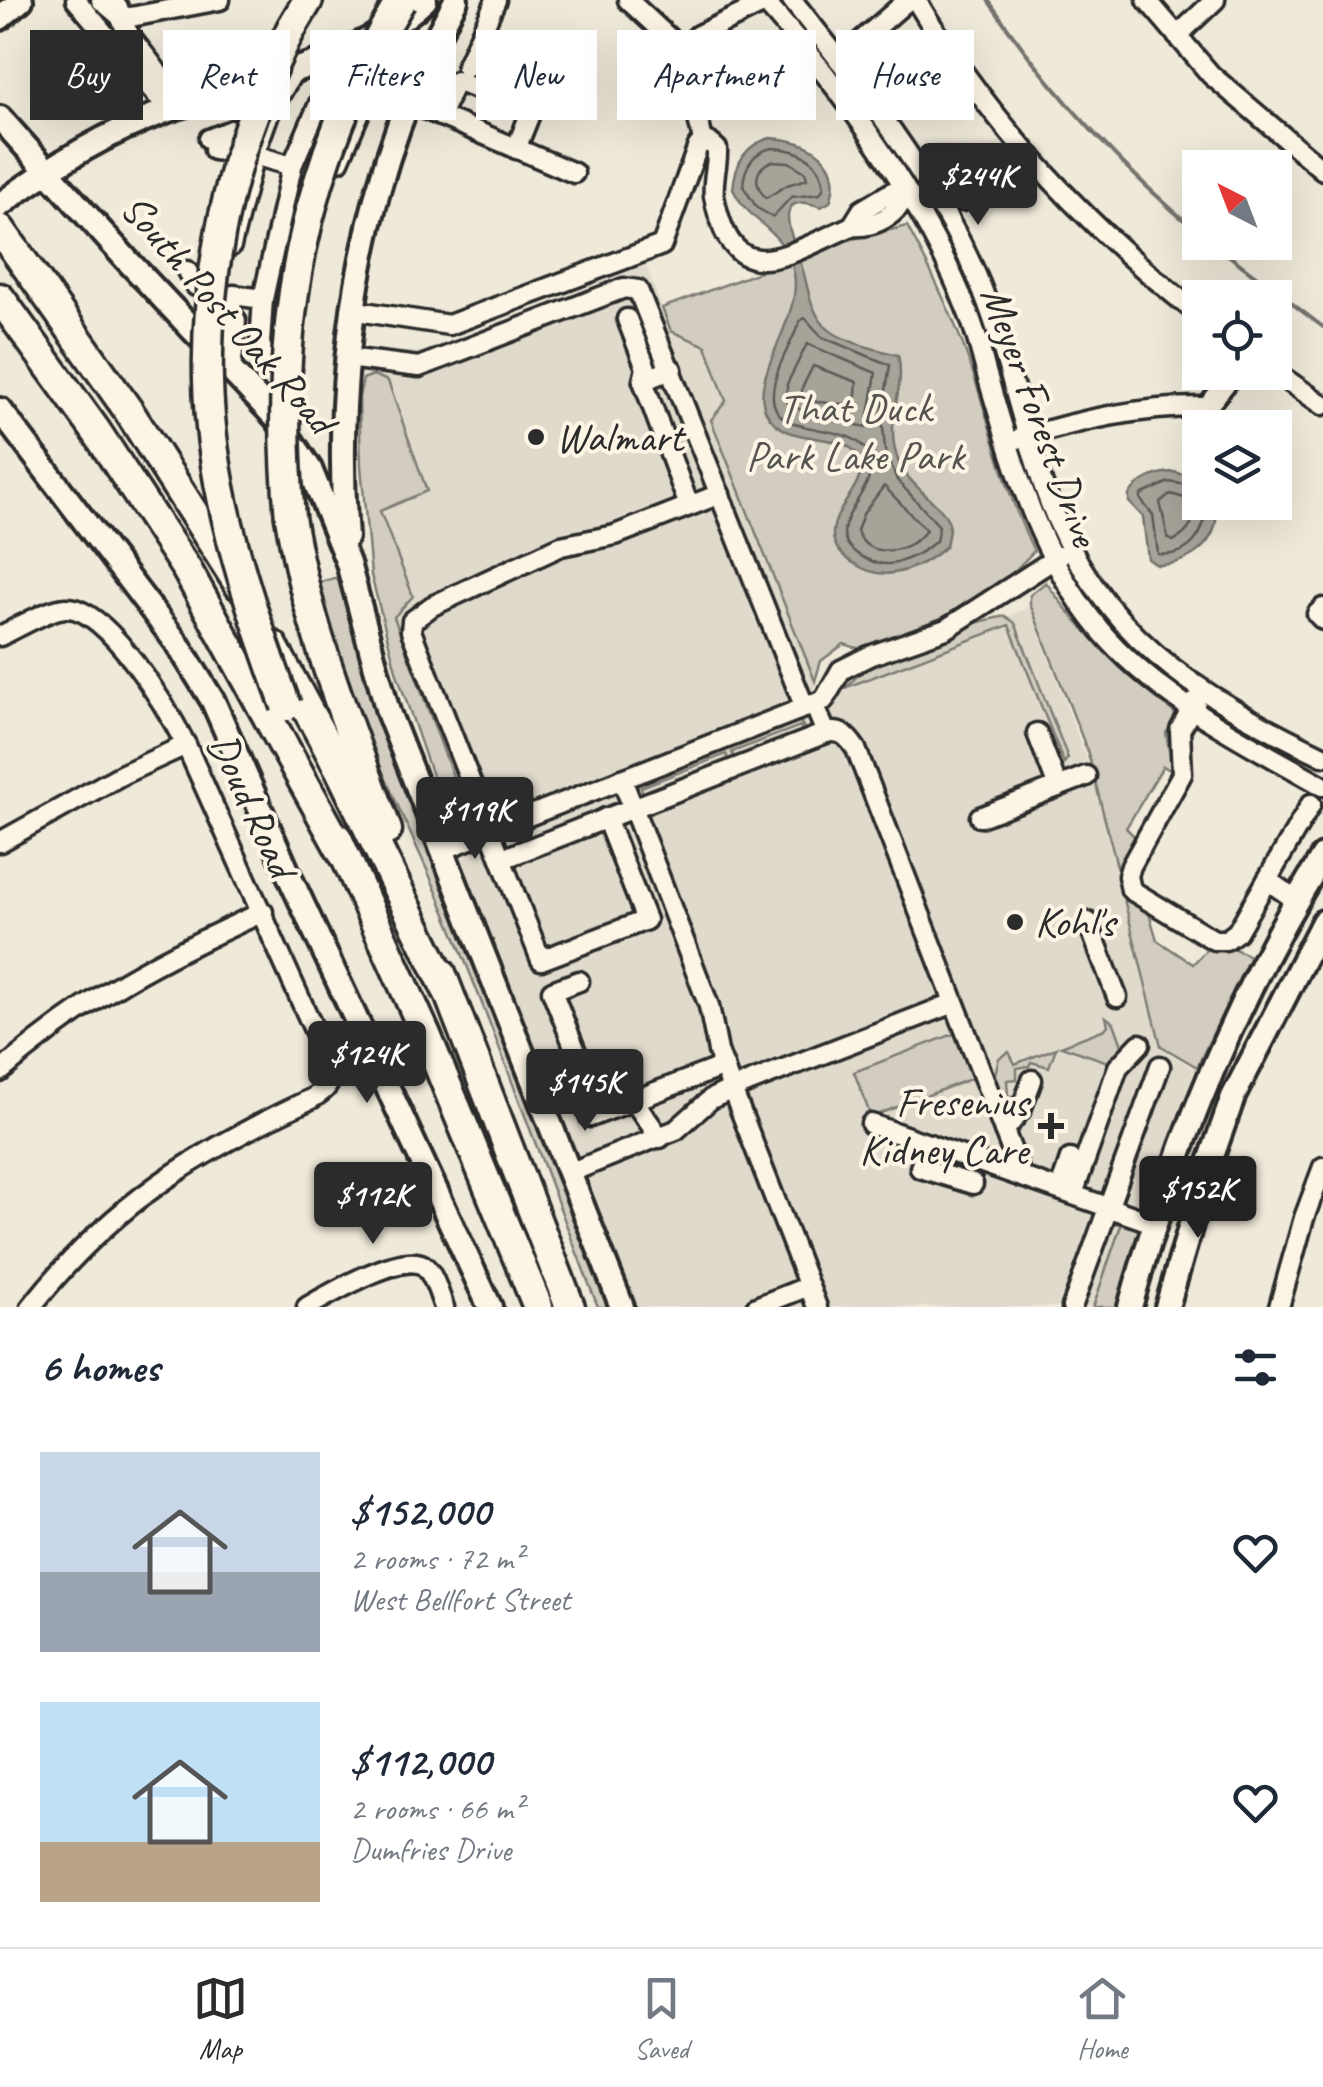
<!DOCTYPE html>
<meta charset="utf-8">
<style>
body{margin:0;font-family:Caveat,sans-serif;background:#f2f2f3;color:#1f2937;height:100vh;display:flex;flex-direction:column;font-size:38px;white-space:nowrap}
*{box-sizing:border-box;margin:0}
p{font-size:32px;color:#747a83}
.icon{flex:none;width:55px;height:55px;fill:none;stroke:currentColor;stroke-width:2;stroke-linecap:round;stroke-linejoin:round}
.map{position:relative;height:1307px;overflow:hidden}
.drawer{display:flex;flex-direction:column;background:#fff;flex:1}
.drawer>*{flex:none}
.hud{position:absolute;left:30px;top:30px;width:1265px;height:90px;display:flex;gap:20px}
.needle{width:65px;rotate:318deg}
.fabs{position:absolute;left:1182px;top:150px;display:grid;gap:20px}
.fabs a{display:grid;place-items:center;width:110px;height:110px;border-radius:0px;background:#fff;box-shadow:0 10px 40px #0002;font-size:50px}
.price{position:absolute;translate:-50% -85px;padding:0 22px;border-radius:10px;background:#2b2b2b;color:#fff;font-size:32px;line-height:65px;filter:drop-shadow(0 2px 5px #0008)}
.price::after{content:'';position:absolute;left:50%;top:60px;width:30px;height:22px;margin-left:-15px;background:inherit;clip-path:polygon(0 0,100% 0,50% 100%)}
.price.current{background:#222;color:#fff}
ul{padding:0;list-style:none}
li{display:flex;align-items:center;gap:30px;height:250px;padding:0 40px}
li span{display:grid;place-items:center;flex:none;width:280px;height:200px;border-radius:0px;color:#555}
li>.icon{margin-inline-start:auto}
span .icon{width:120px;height:120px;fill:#fffc;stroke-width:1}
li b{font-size:42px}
h2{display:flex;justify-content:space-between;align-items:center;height:120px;padding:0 40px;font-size:42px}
.tag{padding:0 35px;border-radius:0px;background:#fff;box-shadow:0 10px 40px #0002;font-size:35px;line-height:90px}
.tag.current{background:#2b2b2b;color:#fff}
.tabs{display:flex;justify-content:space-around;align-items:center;height:140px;border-top:2px solid #e0e1e3;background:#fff;font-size:28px;color:#747a83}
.tabs a{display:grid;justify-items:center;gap:5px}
.tabs .current{color:#2b2b2b}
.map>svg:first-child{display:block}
.built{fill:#e0dacc}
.green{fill:#d2cdc0;stroke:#7e7c76;stroke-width:2.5}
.water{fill:#a6a399;stroke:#75736d;stroke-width:2.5}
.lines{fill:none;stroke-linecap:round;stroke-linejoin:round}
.shore{stroke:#5c5b57;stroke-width:2.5}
.stream{stroke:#75736d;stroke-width:4}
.minor-tunnel{stroke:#c8c3b7;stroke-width:18;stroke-dasharray:18 9;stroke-linecap:butt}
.minor-casing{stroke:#2b2b2b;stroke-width:25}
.major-casing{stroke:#2b2b2b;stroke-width:30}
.highway-casing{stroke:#2b2b2b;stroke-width:35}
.minor{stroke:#fcf5e5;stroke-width:18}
.major{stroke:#fcf5e5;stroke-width:22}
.highway{stroke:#fcf5e5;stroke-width:28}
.highway-bridge-casing{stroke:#2b2b2b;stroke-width:35;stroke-linecap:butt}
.highway-bridge{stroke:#fcf5e5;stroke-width:28}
.poi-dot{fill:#2b2b2b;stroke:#fcf5e5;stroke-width:4}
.labels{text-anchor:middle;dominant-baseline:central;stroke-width:8;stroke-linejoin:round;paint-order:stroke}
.street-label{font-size:42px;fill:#2b2b2b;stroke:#fcf5e5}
.park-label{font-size:42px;fill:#555450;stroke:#fcf5e5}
.poi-label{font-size:42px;fill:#2b2b2b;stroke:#fcf5e5;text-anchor:start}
</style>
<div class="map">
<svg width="1323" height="1307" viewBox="0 0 1323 1307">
<rect width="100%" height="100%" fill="#efe9da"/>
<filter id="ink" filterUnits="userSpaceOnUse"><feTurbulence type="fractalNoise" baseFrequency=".01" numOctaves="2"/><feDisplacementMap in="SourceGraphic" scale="20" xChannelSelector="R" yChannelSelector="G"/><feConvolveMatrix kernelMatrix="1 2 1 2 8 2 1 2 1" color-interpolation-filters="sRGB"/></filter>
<g filter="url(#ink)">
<path class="built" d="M646,265L671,331L706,346L726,401L711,421L815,681L821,688L832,692L1030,607L1096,786L1160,1048L1195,1069L1140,1226L1119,1307H637L448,822L397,674L371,575L361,466L358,380L361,350L429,352Z"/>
<g class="green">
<path d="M907,226C932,272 954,317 971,367C992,429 1005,493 1034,551L1001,585L962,610L860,649L844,644L821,661L815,681L711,420L726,401L706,346L671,331L662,308L840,242Z"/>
<path d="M373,375L388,381L427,491L380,511L413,596L394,617L459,793H463L471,814L448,822L397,674L371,575L361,466L359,397L363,379Z"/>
<path d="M338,577L364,677L387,746L434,853L611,1307H598C542,1165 492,1021 432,881C389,784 338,687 317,583Z"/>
<path d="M1046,582C1080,632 1131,676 1178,716L1166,733L1173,772L1163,766L1126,828L1136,838L1119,874L1087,750L1030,604V595Z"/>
<path d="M1005,616L1015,623L1068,758L1064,763L1009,625L847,687C871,654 964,624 1005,616Z"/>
<path d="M799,720L808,734L804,736L800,726L732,752L735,761L730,763L726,754L641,787L644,798L639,796L635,783Z"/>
<path d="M1124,899L1149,913L1157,940L1193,964L1208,948L1235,949L1250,956L1197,1067L1161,1046Z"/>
<path d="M1106,1017L1114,1023L1124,1051L1111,1063L1061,1046L1105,1029L1108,1025Z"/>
<path d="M956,1033L973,1078L871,1117L854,1072Z"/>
<path d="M1056,1048L1049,1067L1031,1062L1029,1066L1017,1068V1079L1007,1080L1008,1096H1016L1014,1106L1002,1102L993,1082L999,1058L1009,1052L1015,1064Z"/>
<path d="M1116,1218L1141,1227L1144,1234L1124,1307H1093L1121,1225L1114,1222Z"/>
</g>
<g class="water">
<path d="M771,138C808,140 845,159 830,202L821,207C765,187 796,244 802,267C808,287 810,310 825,326C840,342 876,349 898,355C907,391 882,420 899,463C909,486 944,506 949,523C950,530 947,539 946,546C933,558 916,568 899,572C884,576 869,573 855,564C796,529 876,488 859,457C843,428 786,450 766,412C748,376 803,319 794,273C786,230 749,224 733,189C735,163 745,144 771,138Z"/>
<path d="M1174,472L1200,479V502L1215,503C1223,540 1191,565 1157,565L1148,559L1143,517L1129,502V495C1137,481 1157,472 1174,472Z"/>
</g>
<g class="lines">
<g class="shore">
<path d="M772,148C798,149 821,158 824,187L820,194L791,197L773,217L757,208L743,186C744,167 753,152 772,148Z"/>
<path d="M772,161L789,162L805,172L807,179L787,185L766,198C753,185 754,168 772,161Z"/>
<path d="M805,318L822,337L890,365L882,416L885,450L897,480L939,526L936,541C925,551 910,559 896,563C883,566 870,562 859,555C814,526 887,488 868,453C849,417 770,443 773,393C774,369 792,343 800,321Z"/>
<path d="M807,344L876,373L867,427L813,417L787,402V384Z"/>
<path d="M813,366L857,382L855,405L817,402L802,396V388Z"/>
<path d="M884,486L926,530C912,552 867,562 857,531L863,514Z"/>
<path d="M1200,487L1169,482L1141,495V500L1153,515L1158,554C1190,558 1208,532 1205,502"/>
<path d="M1171,494L1191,500C1196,519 1192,532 1173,541L1168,538L1160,502Z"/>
</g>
<g class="stream">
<path d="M988,0C1048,88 1119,166 1200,234"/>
<path d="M1211,242L1323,327"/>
</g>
<path class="minor-tunnel" d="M579,1059L590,1088"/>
<g class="minor-casing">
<g id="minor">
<path d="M76,0L169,110"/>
<path d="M101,0L120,16L131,17L220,0"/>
<path d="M628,0L683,51L703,141"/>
<path d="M763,0C841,88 924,200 967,310C976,331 981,353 987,375C1014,466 1039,556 1100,630C1159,700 1245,741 1323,786"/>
<path d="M792,0C859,84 929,171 974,270C1006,341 1019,419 1046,493C1098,634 1194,694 1323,756"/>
<path d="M916,0C990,123 1087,228 1200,315"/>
<path d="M1147,0L1211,75L1323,170"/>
<path d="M118,7C126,50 169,64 169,110"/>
<path d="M1177,36L1215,0"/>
<path d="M683,51L698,35L771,0"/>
<path d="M839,60L908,0"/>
<path d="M466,67L496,0"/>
<path d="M408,102L574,173"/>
<path d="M440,116L456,81L526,109L530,114L516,149"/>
<path d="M209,139L255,121"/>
<path d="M214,150L254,155L292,166"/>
<path d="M892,192L906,194C898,215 874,228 852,226L862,210Z"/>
<path d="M962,201L1022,147"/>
<path d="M231,246L254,155L268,116L294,70"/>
<path d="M187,271L196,286L218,291"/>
<path d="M263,299L260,344L268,364L292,370"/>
<path d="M351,310L449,325L662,245L698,146L703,141L709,142L717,149C718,164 712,180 714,196C733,297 788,253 852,226"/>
<path d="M230,313L233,295L263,299L292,166L324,92L372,84L339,161"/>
<path d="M221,317L230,313L236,320L231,370"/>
<path d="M627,319L646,368L643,381L672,369"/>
<path d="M347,358L419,367L624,288L638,290L805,708"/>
<path d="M1275,372L1323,405"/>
<path d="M643,381L689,506"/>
<path d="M1018,439C1080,420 1142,406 1207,407L1235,372"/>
<path d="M1323,608L1317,614L1323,620"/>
<path d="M0,636C16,629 48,609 65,608C107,605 169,712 186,745L332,1070C331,1086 324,1091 311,1099C195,1153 111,1205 31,1307"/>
<path d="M1196,701L1180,730L1182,774L1131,866L1128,876L1131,890L1214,940H1226L1237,932L1311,804"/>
<path d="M814,704L826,733C841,729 848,737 856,749L1022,1177"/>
<path d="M1037,733L1058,787"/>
<path d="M980,817L1086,776"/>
<path d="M606,818L646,920L541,960L411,631L412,621L432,606L561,546L615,535L720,494"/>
<path d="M0,842L123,774L186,745"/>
<path d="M442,850L824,700L841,670L869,656L946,629L1059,556"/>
<path d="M502,859L826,733"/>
<path d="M1267,880L1296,900"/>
<path d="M1088,922L1117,997"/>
<path d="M579,1059L552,991L579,981"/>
<path d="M0,1072C86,997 161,958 263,912"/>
<path d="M580,1092L590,1117L724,1066"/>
<path d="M629,1094L660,1138"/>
<path d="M871,1124L1153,1223"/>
<path d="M1004,1131L1021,1110L1032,1080"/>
<path d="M929,1144L920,1168L973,1184"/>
<path d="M571,1172L676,1130L711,1099L732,1089L718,1051L709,1006L622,779"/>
<path d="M1060,1189L1070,1159"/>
<path d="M1073,1194L1118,1067L1140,1044"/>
<path d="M307,1307C328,1295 401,1252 423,1265C434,1273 439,1295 444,1307"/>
<path d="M756,1307L809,1286"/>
<path d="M817,1307L732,1089L954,1003"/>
<path d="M1072,1307L1160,1066"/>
<path d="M1279,1307L1304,1218L1323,1167"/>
</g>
</g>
<g class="major-casing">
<g id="major">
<path d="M0,18L21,0"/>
<path d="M0,118L126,259L277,419L310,469L348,563L388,712L622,1307"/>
<path d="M0,205C51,166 106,133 166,111C252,79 356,65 425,0"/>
<path d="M0,410L177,643L213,701L292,882L490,1307"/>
<path d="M346,537C332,350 365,165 456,0"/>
<path d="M1130,1307C1174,1148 1236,997 1323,856"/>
<path d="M1167,1307L1206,1173L1233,1097L1323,922"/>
</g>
</g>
<g class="highway-casing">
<g id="highway">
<path d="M292,27L308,0"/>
<path d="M0,229L128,410L240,586"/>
<path d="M0,298L96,431L187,570L342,852"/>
<path d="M290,517C308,629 348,725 387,830"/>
<path d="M273,646L339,768L446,988"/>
<path d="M337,838L426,1035L538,1307"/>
<path d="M441,973L570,1307"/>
</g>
</g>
<use href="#minor" class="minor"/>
<use href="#major" class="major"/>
<use href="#highway" class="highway"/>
<g class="highway-bridge-casing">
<g id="highway-bridge">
<path d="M290,517C272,329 302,162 401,0"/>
<path d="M286,706C248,602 210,491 208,380C205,258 236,135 292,27"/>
</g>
</g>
<use href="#highway-bridge" class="highway-bridge"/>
</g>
</g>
<g class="poi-dot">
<circle cx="536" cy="437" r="10"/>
<circle cx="1015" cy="922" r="10"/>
<path d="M1046 1111h10v10h10v10h-10v10h-10v-10h-10v-10h10z"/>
</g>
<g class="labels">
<g class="street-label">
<text transform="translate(228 314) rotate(49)">South Post Oak Road</text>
<text transform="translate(1040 416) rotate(70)">Meyer Forest Drive</text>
<text transform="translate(252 805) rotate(65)">Doud Road</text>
</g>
<g class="park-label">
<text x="855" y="408">That Duck<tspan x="855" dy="48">Park Lake Park</tspan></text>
</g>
<g class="poi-label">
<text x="556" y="437">Walmart</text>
<text x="1035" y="922">Kohl's</text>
<text x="1028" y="1102" text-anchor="end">Fresenius<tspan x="1028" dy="48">Kidney Care</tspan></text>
</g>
</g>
</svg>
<div class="fabs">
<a><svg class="needle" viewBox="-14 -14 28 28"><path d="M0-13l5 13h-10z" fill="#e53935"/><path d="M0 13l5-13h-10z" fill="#747a83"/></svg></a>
<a><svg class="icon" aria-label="locate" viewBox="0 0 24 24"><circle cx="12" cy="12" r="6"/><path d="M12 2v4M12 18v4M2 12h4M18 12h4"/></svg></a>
<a><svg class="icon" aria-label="layers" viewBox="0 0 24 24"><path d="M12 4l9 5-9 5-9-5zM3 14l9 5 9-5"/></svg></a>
</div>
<b class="price" style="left:978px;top:228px">$244K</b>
<b class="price" style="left:475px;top:862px">$119K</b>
<b class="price" style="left:367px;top:1106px">$124K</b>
<b class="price" style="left:585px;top:1134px">$145K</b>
<b class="price current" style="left:1198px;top:1241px">$152K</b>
<b class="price" style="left:373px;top:1247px">$112K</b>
<div class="hud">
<a class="tag current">Buy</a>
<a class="tag">Rent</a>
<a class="tag">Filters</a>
<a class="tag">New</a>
<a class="tag">Apartment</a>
<a class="tag">House</a>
</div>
</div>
<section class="drawer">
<h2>6 homes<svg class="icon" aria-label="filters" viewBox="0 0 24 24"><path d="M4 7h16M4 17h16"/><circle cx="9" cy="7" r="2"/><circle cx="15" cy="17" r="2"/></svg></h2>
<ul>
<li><span style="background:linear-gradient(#c9d6e8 60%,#9aa5b1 0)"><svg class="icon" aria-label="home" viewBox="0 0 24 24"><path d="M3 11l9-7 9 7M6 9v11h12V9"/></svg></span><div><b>$152,000</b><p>2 rooms · 72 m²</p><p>West Bellfort Street</p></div><svg class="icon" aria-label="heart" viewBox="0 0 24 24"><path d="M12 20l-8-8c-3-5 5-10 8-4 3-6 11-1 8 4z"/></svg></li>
<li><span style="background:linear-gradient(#bfe0f5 70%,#b9a48a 0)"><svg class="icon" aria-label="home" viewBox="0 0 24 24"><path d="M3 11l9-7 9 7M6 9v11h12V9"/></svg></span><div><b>$112,000</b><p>2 rooms · 66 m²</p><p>Dumfries Drive</p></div><svg class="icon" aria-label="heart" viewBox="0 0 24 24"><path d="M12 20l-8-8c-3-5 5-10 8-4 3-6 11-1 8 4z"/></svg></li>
</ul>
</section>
<nav class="tabs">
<a class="current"><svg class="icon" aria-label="map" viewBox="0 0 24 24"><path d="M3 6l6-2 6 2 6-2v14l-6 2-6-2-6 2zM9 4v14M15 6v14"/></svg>Map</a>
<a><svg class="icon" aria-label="saved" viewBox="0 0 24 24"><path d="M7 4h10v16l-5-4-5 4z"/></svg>Saved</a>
<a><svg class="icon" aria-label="home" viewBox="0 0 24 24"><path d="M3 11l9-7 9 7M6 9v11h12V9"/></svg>Home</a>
</nav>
